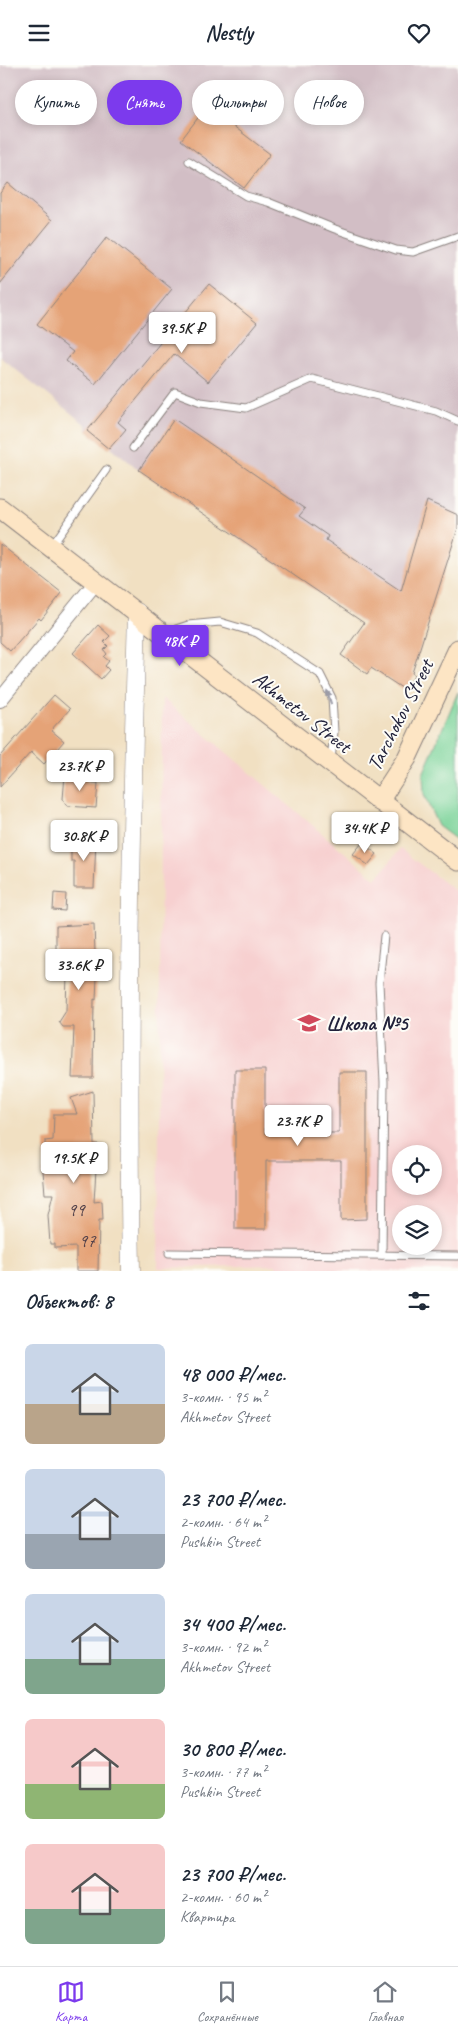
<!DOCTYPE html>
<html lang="ru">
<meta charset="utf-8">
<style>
body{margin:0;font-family:Caveat,sans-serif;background:#f6f6f7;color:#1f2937;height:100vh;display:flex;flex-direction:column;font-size:19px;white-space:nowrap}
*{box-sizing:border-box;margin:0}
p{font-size:16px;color:#747a83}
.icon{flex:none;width:28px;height:28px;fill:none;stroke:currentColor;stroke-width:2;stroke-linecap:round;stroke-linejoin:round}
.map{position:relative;height:1206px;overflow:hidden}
.sheet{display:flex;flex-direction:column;background:#fff;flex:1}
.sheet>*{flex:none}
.top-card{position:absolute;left:15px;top:15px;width:429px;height:45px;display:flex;gap:10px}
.tools{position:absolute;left:392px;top:1080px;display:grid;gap:10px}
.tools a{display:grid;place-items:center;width:50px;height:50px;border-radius:50%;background:#fff;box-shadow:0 2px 8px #0003;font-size:25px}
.price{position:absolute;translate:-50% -42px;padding:0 11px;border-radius:5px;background:#fff;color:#222;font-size:16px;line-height:32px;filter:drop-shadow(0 1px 2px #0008)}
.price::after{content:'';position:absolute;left:50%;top:30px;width:15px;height:11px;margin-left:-8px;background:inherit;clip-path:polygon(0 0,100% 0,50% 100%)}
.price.selected{background:#7c3aed;color:#fff}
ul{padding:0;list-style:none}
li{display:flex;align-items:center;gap:15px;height:125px;padding:0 25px}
li span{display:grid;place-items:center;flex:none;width:140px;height:100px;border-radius:8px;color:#555}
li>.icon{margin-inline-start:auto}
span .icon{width:60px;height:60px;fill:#fffc;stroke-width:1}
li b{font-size:21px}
h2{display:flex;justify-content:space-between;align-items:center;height:60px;padding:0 25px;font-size:21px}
.chip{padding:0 18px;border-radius:22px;background:#fff;box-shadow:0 2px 8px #0003;font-size:18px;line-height:45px}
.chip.selected{background:#7c3aed;color:#fff}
header{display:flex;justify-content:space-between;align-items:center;height:65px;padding:0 25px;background:#fff;font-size:22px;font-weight:800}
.dock{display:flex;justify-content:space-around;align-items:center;height:70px;border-top:1px solid #e0e1e3;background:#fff;font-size:14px;color:#747a83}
.dock a{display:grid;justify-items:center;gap:2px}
.dock .selected{color:#7c3aed}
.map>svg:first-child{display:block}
.built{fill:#f7d0d0;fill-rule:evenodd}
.industrial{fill:#d2bec5}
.green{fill:#7ad399;stroke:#4e7a6a}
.building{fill:#e5a377}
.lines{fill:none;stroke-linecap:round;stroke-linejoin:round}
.service-casing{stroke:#8a817e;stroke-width:9}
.minor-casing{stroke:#8a817e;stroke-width:16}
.tertiary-casing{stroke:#8a817e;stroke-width:19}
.secondary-casing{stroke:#8a817e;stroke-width:21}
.service{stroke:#fff;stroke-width:7}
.minor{stroke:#fff;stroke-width:14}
.tertiary{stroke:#fff;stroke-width:18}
.secondary{stroke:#fde5c4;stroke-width:19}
.oneway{fill:#9c9ca7}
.labels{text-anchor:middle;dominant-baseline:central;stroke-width:4;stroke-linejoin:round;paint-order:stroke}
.number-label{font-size:19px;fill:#53424a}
.street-label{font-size:21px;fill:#22223b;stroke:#fdfcf7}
.poi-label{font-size:21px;font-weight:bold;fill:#22223b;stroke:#fdfcf7;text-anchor:start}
</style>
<header><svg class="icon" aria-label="menu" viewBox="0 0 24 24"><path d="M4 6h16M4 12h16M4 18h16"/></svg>Nestly<svg class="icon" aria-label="heart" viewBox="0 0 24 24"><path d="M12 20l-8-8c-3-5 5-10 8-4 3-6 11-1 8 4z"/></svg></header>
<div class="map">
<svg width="458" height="1206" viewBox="0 0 458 1206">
<rect width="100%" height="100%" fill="#fdfcf7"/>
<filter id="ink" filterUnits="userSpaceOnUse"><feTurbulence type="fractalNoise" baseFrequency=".02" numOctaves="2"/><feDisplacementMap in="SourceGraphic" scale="10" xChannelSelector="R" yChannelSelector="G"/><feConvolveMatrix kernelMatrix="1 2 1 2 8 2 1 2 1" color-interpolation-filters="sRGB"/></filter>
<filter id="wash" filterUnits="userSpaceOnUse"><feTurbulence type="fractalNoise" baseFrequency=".0096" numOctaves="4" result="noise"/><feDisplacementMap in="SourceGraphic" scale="20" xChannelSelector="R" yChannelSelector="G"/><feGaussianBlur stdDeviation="1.12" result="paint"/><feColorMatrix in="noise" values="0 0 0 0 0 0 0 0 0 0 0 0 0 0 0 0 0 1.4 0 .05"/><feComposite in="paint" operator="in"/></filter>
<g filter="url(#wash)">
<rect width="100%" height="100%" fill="#f1e0c2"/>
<path class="built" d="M162,633L376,814L400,784L458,828V1206H277L276,1200L158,1203ZM401,1089H434V1121H401ZM401,1149H434V1181H401Z"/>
<path class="industrial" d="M0,0H458V463L416,594L139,405L111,382L109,384L87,366L86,360L0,292Z"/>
<path class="green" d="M458,627V776L438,761L424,730L423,709Z"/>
<g id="blocks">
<g class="building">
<path d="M207,41L270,89L244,123L181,75Z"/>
<path d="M8,118L52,155L0,219V128Z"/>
<path d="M107,172L172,224L95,319L66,296L73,287L37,259Z"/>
<path d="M209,219L257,258L208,317L174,289L118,357L126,364L109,384L87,366Z"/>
<path d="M174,354L305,444L299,451L328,471L326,475L401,526L427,436L458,450V463L412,608L415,610L405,625L371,603L367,609L341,590L364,558L139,405Z"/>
<path d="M0,479L62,528L41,555L39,553L10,586L0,577Z"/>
<path d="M98,560L110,571L104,577L108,581L104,585L107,589L104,592L109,596L105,601L109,605L101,614L73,588Z"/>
<path d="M54,630L70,644L51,665L64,676L44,699L31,687L0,722V691Z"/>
<path d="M65,710L87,712V717L98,718L96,743L67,741L63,734Z"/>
<path d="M71,774H96L94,823H74V796H71Z"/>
<path d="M362,778L377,789L368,800L353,789Z"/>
<path d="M54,828L66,829L65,846L53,845Z"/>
<path d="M94,859L95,887H98L96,935L94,934L93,1013H72L74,962H63L59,957L66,946L67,908L56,907V861Z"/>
<path d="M235,1005H265V1068H339V1007H367V1154L341,1155V1096H266V1164H235Z"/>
<path d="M93,1026L94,1079H98L99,1104H96L94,1137L102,1136L103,1155H99L98,1206H76V1182L55,1183V1179H50L48,1150L53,1129H45L43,1106L45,1105V1076L53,1075L54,1049H77L71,1033Z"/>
</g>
</g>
</g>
<g filter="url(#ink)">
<use href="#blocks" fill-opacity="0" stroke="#8a817e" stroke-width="1"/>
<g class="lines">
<g class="service-casing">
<g id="service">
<path d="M189,96L246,131L268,137L335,164L396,185L413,187L458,171"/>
<path d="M133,383L175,327L201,337L246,343L312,314L436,346L458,356"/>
<path d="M51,482L106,405"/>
<path d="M167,567L188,560L220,557L257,568L320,609L332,633L334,667L331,695"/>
<path d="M169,1188L458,1191"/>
<path d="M382,1190L384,1017L379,918L384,871"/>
</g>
</g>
<g class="minor-casing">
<path id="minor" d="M0,635L97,516"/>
</g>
<g class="tertiary-casing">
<path id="tertiary" d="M131,1206C127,986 131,767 137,547"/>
</g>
<g class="secondary-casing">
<g id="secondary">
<path d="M0,443L458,796"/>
<path d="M379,736L407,693L458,584"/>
</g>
</g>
<use href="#service" class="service"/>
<use href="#minor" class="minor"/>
<use href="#tertiary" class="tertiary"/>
<use href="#secondary" class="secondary"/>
</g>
<defs><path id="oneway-solid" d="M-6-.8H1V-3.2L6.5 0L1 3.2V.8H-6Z" transform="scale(1.25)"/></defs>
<use class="oneway" href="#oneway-solid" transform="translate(329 632) rotate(-107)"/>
</g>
<defs>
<g id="school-bare" transform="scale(1.725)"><path d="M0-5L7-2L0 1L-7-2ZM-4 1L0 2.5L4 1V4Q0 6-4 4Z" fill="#d1495b" stroke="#fdfcf7" stroke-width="2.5" paint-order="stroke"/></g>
</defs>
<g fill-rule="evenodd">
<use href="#school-bare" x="309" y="958"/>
</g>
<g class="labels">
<g class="number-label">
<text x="76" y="1145">99</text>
<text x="87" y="1176">97</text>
</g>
<g class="street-label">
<text transform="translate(302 647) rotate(38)">Akhmetov Street</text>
<text transform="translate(400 650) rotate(-63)">Tarchokov Street</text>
</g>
<g class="poi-label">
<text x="326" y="958">Школа №5</text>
</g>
</g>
</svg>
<div class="tools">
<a><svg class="icon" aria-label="locate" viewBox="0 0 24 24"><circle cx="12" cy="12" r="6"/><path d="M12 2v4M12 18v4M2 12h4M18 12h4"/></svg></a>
<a><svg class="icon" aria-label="layers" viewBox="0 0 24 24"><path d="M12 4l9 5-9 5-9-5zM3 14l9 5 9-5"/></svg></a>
</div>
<b class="price" style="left:182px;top:289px">39.5K ₽</b>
<b class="price selected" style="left:180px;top:602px">48K ₽</b>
<b class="price" style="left:80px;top:727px">23.7K ₽</b>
<b class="price" style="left:365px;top:789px">34.4K ₽</b>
<b class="price" style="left:84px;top:797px">30.8K ₽</b>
<b class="price" style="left:79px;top:926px">33.6K ₽</b>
<b class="price" style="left:298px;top:1082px">23.7K ₽</b>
<b class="price" style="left:74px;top:1119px">19.5K ₽</b>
<div class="top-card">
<a class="chip">Купить</a>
<a class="chip selected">Снять</a>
<a class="chip">Фильтры</a>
<a class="chip">Новое</a>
</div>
</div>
<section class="sheet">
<h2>Объектов: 8<svg class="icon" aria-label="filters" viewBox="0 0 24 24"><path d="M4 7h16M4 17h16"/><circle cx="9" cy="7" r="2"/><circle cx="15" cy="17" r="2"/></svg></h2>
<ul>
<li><span style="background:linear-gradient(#c9d6e8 60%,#b9a48a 0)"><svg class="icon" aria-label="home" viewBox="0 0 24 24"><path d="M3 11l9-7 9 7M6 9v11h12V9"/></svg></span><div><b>48 000 ₽/мес.</b><p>3-комн. · 95 m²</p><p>Akhmetov Street</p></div></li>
<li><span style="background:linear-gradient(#c9d6e8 65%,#9aa5b1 0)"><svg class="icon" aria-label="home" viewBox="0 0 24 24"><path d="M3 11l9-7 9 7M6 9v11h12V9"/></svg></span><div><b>23 700 ₽/мес.</b><p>2-комн. · 64 m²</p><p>Pushkin Street</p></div></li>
<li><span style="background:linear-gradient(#c9d6e8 65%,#7fa58c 0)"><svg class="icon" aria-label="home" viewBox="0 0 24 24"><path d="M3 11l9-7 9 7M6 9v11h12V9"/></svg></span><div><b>34 400 ₽/мес.</b><p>3-комн. · 92 m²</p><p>Akhmetov Street</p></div></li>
<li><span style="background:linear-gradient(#f6c9c9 65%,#8fb573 0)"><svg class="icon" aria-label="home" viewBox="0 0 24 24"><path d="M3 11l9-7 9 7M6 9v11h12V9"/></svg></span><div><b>30 800 ₽/мес.</b><p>3-комн. · 77 m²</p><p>Pushkin Street</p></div></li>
<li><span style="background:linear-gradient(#f6c9c9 65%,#7fa58c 0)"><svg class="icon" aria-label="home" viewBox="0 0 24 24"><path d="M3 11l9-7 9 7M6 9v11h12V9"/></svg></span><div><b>23 700 ₽/мес.</b><p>2-комн. · 60 m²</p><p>Квартира</p></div></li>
</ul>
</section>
<nav class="dock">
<a class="selected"><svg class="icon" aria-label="map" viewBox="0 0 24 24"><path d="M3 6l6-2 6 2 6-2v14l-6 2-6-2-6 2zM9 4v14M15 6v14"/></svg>Карта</a>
<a><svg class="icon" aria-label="saved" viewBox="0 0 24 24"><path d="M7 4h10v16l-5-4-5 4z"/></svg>Сохранённые</a>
<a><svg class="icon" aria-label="home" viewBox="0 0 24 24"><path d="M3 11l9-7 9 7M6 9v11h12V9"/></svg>Главная</a>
</nav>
